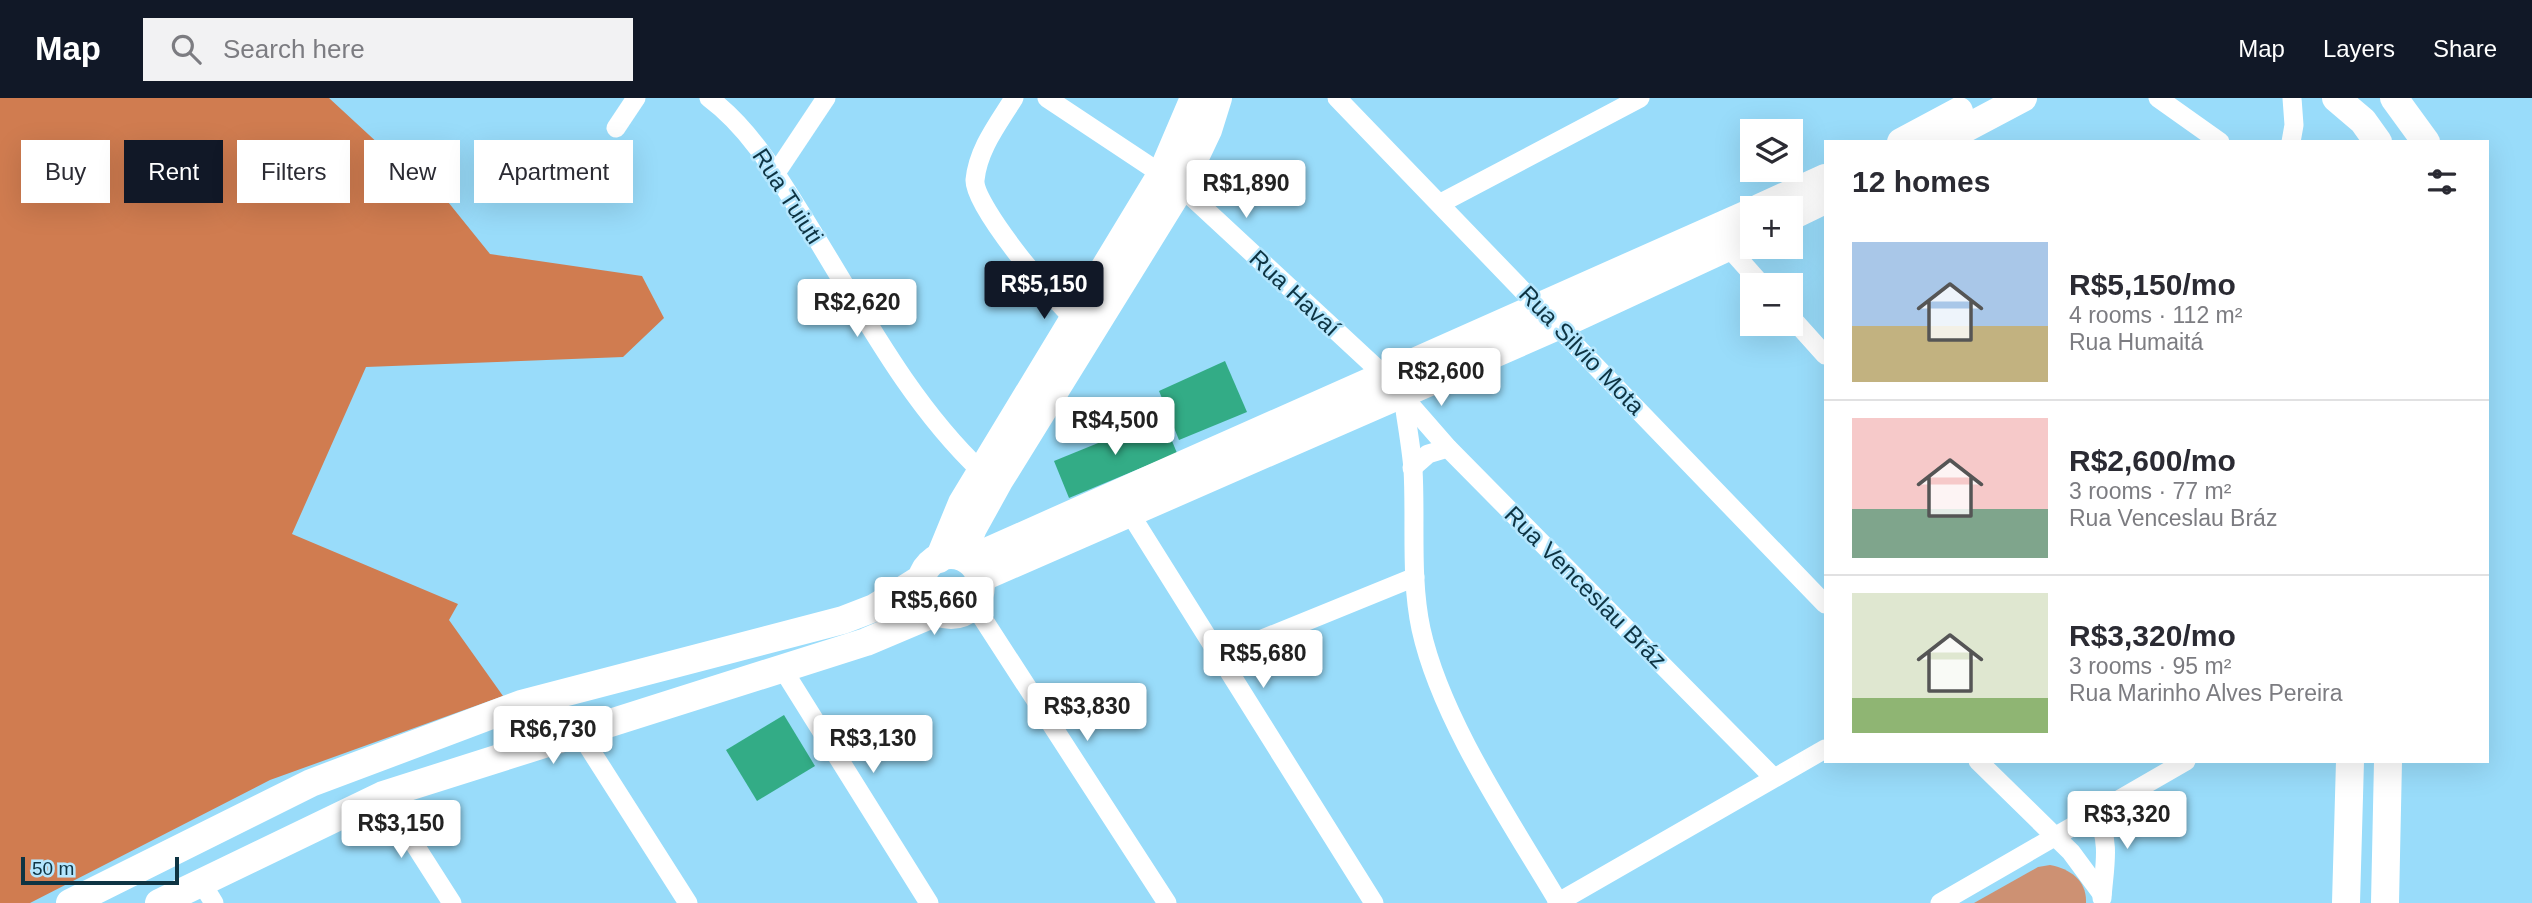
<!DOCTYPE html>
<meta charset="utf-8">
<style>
body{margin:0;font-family:Helvetica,sans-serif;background:#f2f2f3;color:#2b2b33;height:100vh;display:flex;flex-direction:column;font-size:26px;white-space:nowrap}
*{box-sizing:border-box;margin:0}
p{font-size:23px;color:#7c7c81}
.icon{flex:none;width:38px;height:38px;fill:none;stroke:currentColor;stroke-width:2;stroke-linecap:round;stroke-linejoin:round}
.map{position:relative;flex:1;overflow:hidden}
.panel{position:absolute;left:1824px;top:42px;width:665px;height:623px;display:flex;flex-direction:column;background:#fff;border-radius:0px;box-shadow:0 7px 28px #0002}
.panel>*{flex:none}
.top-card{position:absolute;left:21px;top:42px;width:665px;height:63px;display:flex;gap:14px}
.fabs{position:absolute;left:1740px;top:21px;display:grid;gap:14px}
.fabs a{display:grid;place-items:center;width:63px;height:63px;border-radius:0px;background:#fff;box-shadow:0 7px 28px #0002;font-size:35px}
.scale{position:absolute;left:21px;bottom:18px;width:158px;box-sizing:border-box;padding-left:7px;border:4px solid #0e3443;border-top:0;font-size:19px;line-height:24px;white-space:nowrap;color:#0e3443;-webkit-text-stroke:5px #b5e7fe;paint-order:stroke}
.price{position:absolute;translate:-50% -60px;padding:0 16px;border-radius:7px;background:#fff;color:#222;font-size:23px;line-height:46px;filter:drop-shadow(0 2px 4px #0008)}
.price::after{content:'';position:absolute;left:50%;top:42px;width:21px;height:16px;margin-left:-10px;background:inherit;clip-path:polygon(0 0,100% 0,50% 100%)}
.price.active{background:#111827;color:#fff}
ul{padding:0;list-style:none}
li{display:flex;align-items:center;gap:21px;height:175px;padding:0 28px}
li+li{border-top:2px solid #e1e1e2}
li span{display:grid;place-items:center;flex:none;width:196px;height:140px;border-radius:0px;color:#555}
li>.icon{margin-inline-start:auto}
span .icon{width:84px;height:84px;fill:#fffc;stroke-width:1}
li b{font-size:30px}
h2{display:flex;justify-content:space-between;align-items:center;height:84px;padding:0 28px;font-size:30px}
.pill{padding:0 24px;border-radius:0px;background:#fff;box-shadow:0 7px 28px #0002;font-size:24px;line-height:63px}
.pill.active{background:#111827;color:#fff}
header{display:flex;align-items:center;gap:42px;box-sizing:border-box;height:98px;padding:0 35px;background:#111827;color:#fff}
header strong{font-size:33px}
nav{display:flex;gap:38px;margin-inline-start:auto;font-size:24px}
.search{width:490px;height:63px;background:#f2f2f3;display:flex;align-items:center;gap:18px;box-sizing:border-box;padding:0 24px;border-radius:0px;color:#7c7c81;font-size:26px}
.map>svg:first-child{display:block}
.green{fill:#cd9173}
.forest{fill:#d07c50}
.building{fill:#33ac86}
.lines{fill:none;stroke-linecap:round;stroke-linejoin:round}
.street{stroke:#fff;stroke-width:19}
.secondary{stroke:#fff;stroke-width:28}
.labels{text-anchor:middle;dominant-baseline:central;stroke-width:5;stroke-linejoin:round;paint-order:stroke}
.street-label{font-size:24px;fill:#0e3443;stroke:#b5e7fe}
</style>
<header>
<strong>Map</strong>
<div class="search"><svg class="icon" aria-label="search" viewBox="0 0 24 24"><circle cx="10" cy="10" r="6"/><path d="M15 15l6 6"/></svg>Search here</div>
<nav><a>Map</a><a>Layers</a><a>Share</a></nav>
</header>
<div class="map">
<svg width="2532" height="805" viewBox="0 0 2532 805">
<rect width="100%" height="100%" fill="#99dcfa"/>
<path class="green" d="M2050,767C2071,771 2087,783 2086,805H1974L2038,769Z"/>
<path class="forest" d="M0,0H329L407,72L440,94L490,156L642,178L664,220L623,259L366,269L292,436L458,506L449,522L503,598L270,682L30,805H0Z"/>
<g class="building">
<path d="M1225,263L1247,314L1179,342L1159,293Z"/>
<path d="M1162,319L1177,355L1069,400L1054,363Z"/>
<path d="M784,617L815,668L757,703L726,652Z"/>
</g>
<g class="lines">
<g class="street">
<path d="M709,0C752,32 779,81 807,125C860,210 908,304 981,373"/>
<path d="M1014,0C998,26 978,51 975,82C973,108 1059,210 1082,228"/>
<path d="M1047,0L1181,89L1386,279L1448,350L1773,679"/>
<path d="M1337,0L1825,506"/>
<path d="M2158,0L2220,44"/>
<path d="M616,30L636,0"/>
<path d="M2291,44L2294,27L2292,0"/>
<path d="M776,75L826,0"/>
<path d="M1441,105L1640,0"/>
<path d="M1721,141L1762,187"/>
<path d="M1790,218L1825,257"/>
<path d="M1403,297C1406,322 1411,347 1413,371C1416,424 1410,479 1421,531C1441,622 1511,724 1559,805"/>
<path d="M1412,370L1428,356L1448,350"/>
<path d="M1124,406L1374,805"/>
<path d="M974,507L1167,805"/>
<path d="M1218,559L1415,479"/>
<path d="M782,570L929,805"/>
<path d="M579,634L688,805"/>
<path d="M1978,663L2071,754L2102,796"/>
<path d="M383,697L452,805"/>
<path d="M2097,716C2111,746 2104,770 2102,800"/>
<path d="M201,784L214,805"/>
<path d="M1557,805L1825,651"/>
<path d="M1940,805L2186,663"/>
</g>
<g class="secondary">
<path d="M2336,0L2363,23L2378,44"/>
<path d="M2394,0L2426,44"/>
<path d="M1901,44L1959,13"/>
<path d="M1940,44L2023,0"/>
<path d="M1759,110L1825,80"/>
<path d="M1790,119L1825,102"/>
<circle cx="951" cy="487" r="30"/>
<path d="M962,458L973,430L999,383L1181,89L1208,32L1218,0"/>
<path d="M939,461L962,405L1162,75L1194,0"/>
<path d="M968,462L1752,114"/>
<path d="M981,480L1560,227L1752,138"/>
<path d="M70,805L311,685L521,606L843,522L874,510L922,480"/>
<path d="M159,805L383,697L866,544L937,514"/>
<path d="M2346,805L2350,663"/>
<path d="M2385,805L2388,663"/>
</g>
</g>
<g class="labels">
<g class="street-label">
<text transform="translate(788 98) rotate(57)">Rua Tuiuti</text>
<text transform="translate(1295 195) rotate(43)">Rua Havaí</text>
<text transform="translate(1582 252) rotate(46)">Rua Silvio Mota</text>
<text transform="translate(1586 489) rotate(45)">Rua Venceslau Bráz</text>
</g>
</g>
</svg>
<div class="fabs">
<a><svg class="icon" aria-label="layers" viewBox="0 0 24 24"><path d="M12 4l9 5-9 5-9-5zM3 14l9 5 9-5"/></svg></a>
<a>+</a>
<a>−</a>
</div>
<div class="scale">50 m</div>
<b class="price" style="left:1246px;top:122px">R$1,890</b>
<b class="price active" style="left:1044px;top:223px">R$5,150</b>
<b class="price" style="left:857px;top:241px">R$2,620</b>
<b class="price" style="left:1441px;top:310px">R$2,600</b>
<b class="price" style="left:1115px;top:359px">R$4,500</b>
<b class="price" style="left:934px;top:539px">R$5,660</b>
<b class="price" style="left:1263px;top:592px">R$5,680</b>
<b class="price" style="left:1087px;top:645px">R$3,830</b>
<b class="price" style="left:553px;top:668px">R$6,730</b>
<b class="price" style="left:873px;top:677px">R$3,130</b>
<b class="price" style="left:2127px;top:753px">R$3,320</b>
<b class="price" style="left:401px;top:762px">R$3,150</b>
<div class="top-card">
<a class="pill">Buy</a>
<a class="pill active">Rent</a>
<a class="pill">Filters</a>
<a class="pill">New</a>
<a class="pill">Apartment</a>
</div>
<section class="panel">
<h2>12 homes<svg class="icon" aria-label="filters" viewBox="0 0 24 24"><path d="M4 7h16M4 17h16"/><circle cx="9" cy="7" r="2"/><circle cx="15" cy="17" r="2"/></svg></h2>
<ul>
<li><span style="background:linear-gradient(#a9c7e8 60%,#c2b280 0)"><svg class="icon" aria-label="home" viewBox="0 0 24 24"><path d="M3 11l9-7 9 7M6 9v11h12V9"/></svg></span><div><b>R$5,150/mo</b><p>4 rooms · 112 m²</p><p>Rua Humaitá</p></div></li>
<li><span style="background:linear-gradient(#f6c9c9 65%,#7fa58c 0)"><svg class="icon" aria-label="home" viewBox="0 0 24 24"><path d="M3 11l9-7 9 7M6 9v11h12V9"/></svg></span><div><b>R$2,600/mo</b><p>3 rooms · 77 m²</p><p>Rua Venceslau Bráz</p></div></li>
<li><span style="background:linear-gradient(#dfe7d0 75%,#8fb573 0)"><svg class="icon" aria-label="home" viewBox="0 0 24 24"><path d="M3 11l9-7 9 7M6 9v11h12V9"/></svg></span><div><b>R$3,320/mo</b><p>3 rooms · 95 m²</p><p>Rua Marinho Alves Pereira</p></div></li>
</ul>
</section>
</div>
